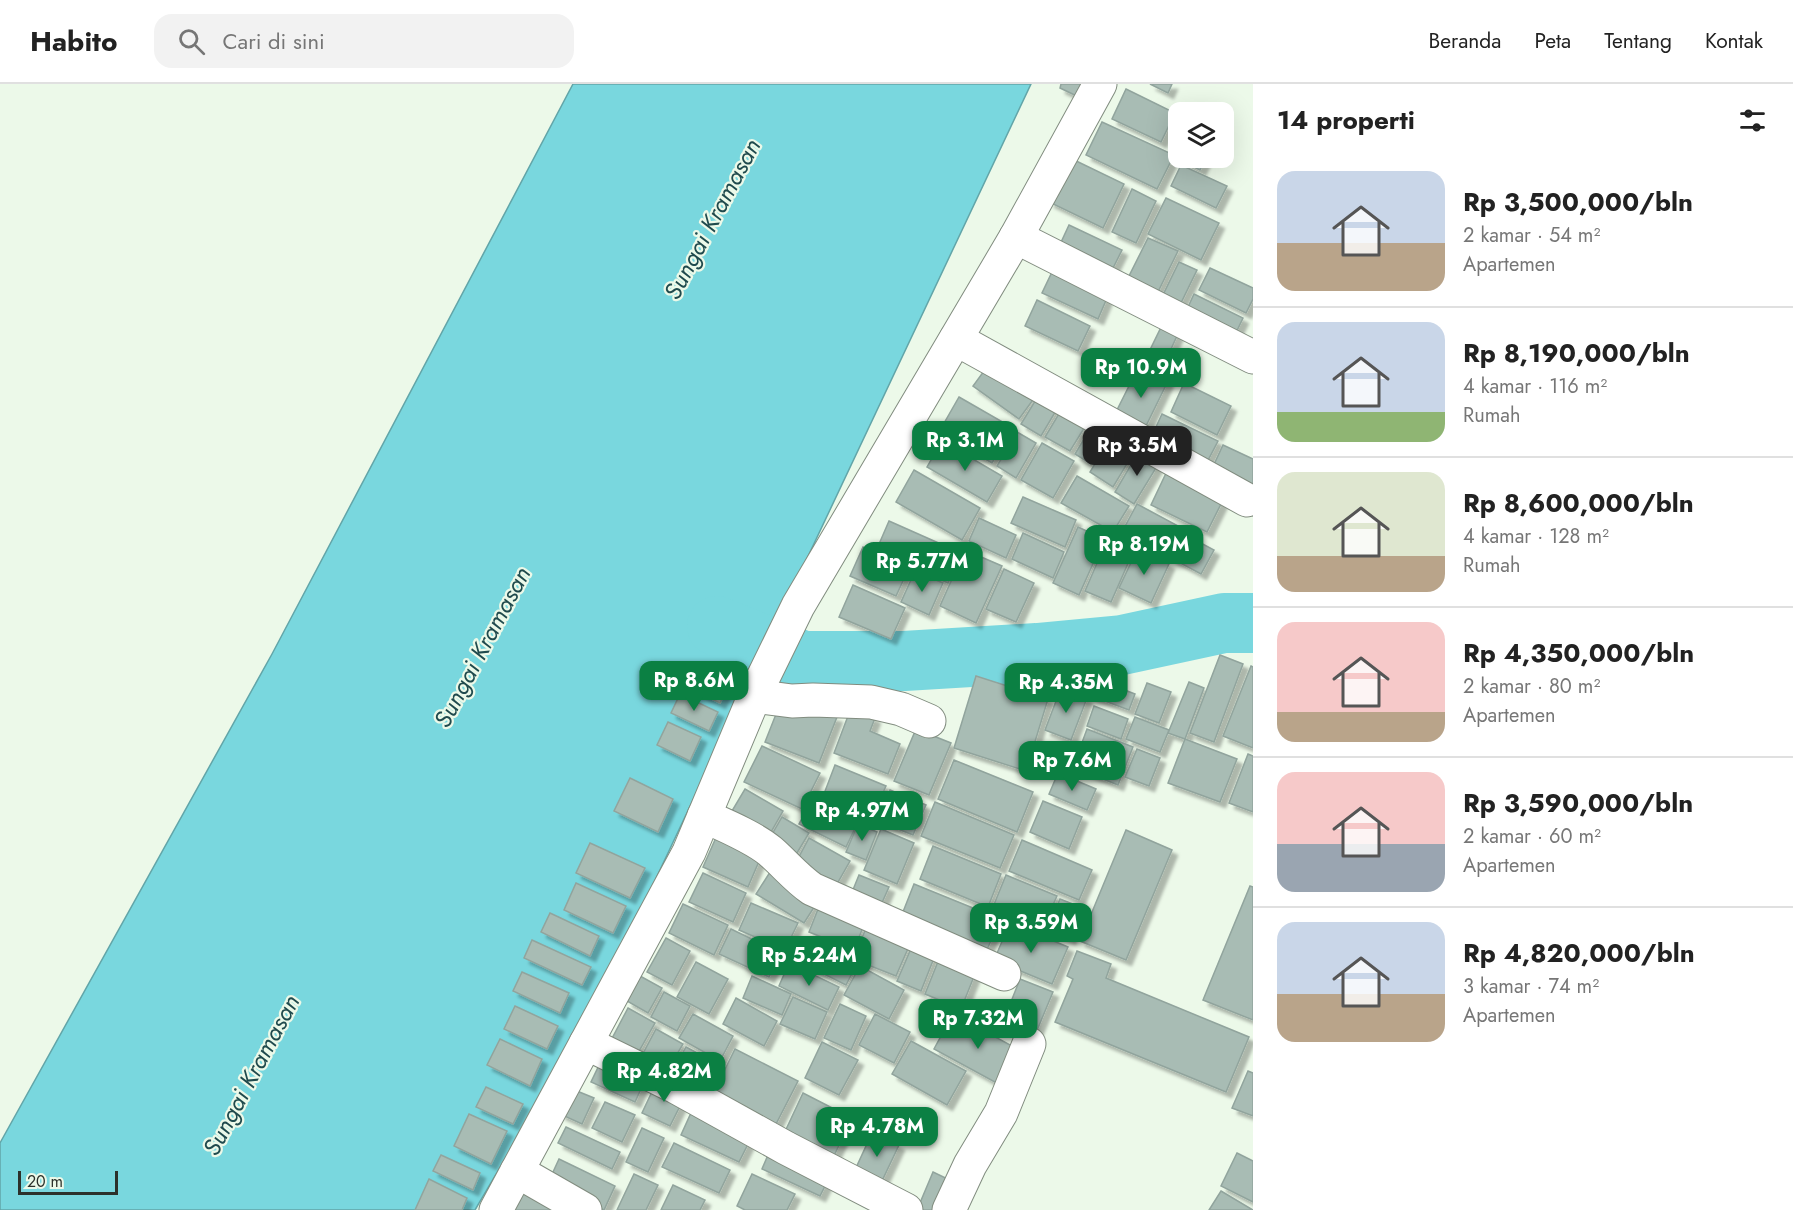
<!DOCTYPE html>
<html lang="id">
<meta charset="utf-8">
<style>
body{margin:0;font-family:Jost,sans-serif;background:#f2f2f2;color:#222;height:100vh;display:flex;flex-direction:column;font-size:22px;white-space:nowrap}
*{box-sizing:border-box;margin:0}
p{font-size:20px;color:#767676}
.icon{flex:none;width:33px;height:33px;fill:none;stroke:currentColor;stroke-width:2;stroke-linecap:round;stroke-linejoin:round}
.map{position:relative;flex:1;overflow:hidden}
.sheet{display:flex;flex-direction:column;background:#fff;width:540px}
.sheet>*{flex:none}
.controls{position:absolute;left:1168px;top:18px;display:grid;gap:12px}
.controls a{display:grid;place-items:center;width:66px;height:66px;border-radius:12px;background:#fff;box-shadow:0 6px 24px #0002;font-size:30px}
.scale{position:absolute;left:18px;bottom:15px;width:100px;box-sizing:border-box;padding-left:6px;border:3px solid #2c312b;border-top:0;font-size:16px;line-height:21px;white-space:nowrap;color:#2c312b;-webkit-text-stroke:4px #ecf9e9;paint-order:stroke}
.price{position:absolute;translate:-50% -51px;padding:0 14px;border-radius:12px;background:#0b8043;color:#fff;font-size:20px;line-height:39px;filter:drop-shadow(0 2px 3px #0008)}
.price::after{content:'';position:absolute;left:50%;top:36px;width:18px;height:14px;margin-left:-9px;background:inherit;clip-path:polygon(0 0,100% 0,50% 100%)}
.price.selected{background:#222;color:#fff}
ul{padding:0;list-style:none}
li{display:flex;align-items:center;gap:18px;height:150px;padding:0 24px}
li+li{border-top:2px solid #e0e0e0}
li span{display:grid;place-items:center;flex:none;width:168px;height:120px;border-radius:18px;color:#555}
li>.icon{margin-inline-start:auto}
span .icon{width:72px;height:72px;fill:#fffc;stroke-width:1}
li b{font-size:26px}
h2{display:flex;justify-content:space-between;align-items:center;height:72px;padding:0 24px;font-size:26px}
header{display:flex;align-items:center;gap:36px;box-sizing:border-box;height:84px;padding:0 30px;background:#fff;border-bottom:2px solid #e0e0e0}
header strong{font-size:28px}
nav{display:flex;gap:33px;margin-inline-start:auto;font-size:21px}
.search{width:420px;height:54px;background:#f2f2f2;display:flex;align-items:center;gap:15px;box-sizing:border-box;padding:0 21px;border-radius:18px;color:#767676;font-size:22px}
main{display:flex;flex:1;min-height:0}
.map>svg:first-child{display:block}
.water{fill:#79d7de;stroke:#62a5a8;stroke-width:1.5}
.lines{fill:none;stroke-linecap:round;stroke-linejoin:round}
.river{stroke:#79d7de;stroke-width:60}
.building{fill:#a8bcb4;stroke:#91a49d;stroke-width:1.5;filter:url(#shadow)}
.minor-casing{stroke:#818c7f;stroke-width:35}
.minor{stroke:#fff;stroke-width:33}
.labels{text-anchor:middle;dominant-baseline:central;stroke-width:4.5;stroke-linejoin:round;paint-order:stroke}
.water-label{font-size:24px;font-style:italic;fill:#1f4a4d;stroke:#ecf9e9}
</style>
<header>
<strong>Habito</strong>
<div class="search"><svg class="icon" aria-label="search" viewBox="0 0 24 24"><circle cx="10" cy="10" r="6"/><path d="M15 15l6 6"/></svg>Cari di sini</div>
<nav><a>Beranda</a><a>Peta</a><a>Tentang</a><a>Kontak</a></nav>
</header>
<main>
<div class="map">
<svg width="1253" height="1126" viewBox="0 0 1253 1126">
<defs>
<filter id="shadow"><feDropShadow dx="5.5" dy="5.5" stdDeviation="1.5" flood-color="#0004"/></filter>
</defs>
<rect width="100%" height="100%" fill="#ecf9e9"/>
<path class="water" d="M573,0H1031L600,913L475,1126H0V1059L272,570Z"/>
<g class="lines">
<path class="river" d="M717,542L803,577H904L1037,569L1122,561L1224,539H1253"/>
</g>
<g class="building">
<path d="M1061,0H1090L1083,15L1060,4Z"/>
<path d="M1150,0H1172L1168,9Z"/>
<path d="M1126,5L1175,29L1161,58L1112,35Z"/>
<path d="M1102,38L1174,71L1157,105L1086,71Z"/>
<path d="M1179,66V74H1206L1200,86L1175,74Z"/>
<path d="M1070,74L1124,100L1103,144L1049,118Z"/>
<path d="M1181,81L1227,102L1216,124L1171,102Z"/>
<path d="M1132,105L1156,117L1136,159L1112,148Z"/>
<path d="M1166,114L1219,139L1201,176L1148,150Z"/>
<path d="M1069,141L1122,166L1109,192L1057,167Z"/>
<path d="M1148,154L1178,167L1154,216L1124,202Z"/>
<path d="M1179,178L1197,186L1179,223L1161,215Z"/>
<path d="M1210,184L1253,204V215L1246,229L1199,206Z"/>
<path d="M1052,188L1107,214L1098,235L1042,209Z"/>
<path d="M1194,210L1243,234L1232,257L1183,234Z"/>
<path d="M1037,216L1090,242L1078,267L1025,242Z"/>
<path d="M1166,233L1182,241L1165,278L1148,270Z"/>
<path d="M992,276L1038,309L1019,335L973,302Z"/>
<path d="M1139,282L1168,297L1143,348L1113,334Z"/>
<path d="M1184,299L1231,322L1217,351L1171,328Z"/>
<path d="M1040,309L1060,320L1041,352L1021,340Z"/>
<path d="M959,313L1013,344L992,379L939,348Z"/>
<path d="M1066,318L1091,333L1070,367L1045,353Z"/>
<path d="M1162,330L1218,357L1204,384L1149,358Z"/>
<path d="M1094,338L1111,347L1091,380L1075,370Z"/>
<path d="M1115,346L1139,360L1113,403L1090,388Z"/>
<path d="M1017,348L1036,359L1016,394L997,382Z"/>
<path d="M942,357L1002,392L987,418L927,383Z"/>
<path d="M1042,359L1074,377L1053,414L1021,396Z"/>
<path d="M1223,361L1253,375V406L1211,387Z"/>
<path d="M1139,367L1159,379L1134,420L1115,408Z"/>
<path d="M1168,385L1225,412L1207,448L1151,421Z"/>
<path d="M914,386L980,424L962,456L896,418Z"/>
<path d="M1077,392L1129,422L1113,448L1061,419Z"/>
<path d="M1023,413L1076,436L1065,463L1011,439Z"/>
<path d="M1137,420L1180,443L1165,471L1122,448Z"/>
<path d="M979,434L1016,451L1006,474L969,457Z"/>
<path d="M889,437L961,469L948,499L876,467Z"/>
<path d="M1078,443L1104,455L1079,511L1053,499Z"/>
<path d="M1023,449L1064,468L1053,494L1012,475Z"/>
<path d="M1184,450L1214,466L1201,490L1171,474Z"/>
<path d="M1107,456L1133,468L1111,518L1085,507Z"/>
<path d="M863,463L909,484L896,512L850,492Z"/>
<path d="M965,466L1002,482L976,539L940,522Z"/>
<path d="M1137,466L1169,480L1151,519L1119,504Z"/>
<path d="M1004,485L1034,499L1016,538L986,525Z"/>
<path d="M915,487L943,499L929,531L901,518Z"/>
<path d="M853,501L905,524L891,555L839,533Z"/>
<path d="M1220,571L1243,580L1214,658L1190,649Z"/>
<path d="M698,581L731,596L720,619L688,604Z"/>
<path d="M1251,582L1253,583V664L1223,652Z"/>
<path d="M976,592L1048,615L1026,687L954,664Z"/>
<path d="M1096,595L1135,610L1129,626L1089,611Z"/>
<path d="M1189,598L1204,604L1185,655L1168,649Z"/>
<path d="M1147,599L1171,608L1159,639L1135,630Z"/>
<path d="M1061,604L1087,614L1071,656L1045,646Z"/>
<path d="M680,610L718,628L709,647L671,629Z"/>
<path d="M780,620L837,633L819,679L765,658Z"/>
<path d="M1094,622L1128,635L1121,655L1087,642Z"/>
<path d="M851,624L875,634L870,647L900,660L888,690L834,669Z"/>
<path d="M1135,633L1169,646L1160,668L1126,655Z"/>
<path d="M668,638L701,653L690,677L657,661Z"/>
<path d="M916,645L951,659L929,711L894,697Z"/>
<path d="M1087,645L1133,663L1118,701L1073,683Z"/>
<path d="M1185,655L1237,675L1220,718L1168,699Z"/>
<path d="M762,662L820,689L802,725L744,698Z"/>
<path d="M1137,665L1160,674L1149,702L1125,693Z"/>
<path d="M1248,670L1253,672V728L1229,719Z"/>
<path d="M954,676L1033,708L1017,748L938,715Z"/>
<path d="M835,681L886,702L871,736L822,715Z"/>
<path d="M1058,689L1096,705L1087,726L1049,710Z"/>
<path d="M630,694L673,715L658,748L614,727Z"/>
<path d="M745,705L783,727L767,755L729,732Z"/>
<path d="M890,706L926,721L913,751L878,737Z"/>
<path d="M1043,717L1082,733L1069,765L1030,748Z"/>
<path d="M811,718L857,740L846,763L799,740Z"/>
<path d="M935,718L1014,751L1000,784L921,752Z"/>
<path d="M782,733L809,749L794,774L767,759Z"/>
<path d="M858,740L877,748L866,776L846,768Z"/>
<path d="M881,745L914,759L897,800L864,786Z"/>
<path d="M1126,746L1172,766L1126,876L1080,857Z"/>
<path d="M718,749L763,768L748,803L703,783Z"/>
<path d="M809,754L850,777L833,807L793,784Z"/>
<path d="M1022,756L1092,786L1079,816L1009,787Z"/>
<path d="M590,759L645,784L630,814L576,789Z"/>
<path d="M933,762L1001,790L988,823L920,795Z"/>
<path d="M772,785L820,814L804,839L756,810Z"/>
<path d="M703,789L746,809L733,838L689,818Z"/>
<path d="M859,791L889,803L877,830L848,818Z"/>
<path d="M1006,791L1057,812L1043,843L993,823Z"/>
<path d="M576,799L626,822L613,849L564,826Z"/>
<path d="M914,800L1000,835L984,873L899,838Z"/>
<path d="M1250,802L1253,803V936L1203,916Z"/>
<path d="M822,815L867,833L854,866L809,848Z"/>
<path d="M1060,815L1083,824L1070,855L1047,845Z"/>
<path d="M751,819L798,839L785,866L739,846Z"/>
<path d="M683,820L728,841L714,871L669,849Z"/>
<path d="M550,829L599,852L590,872L541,848Z"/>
<path d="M1010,839L1068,863L1052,900L994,876Z"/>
<path d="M867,842L910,860L896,892L853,875Z"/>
<path d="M731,845L781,869L769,893L719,870Z"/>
<path d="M666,854L690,867L672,901L647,888Z"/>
<path d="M532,856L591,883L582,901L524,874Z"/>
<path d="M816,857L858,878L846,901L804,880Z"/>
<path d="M913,860L936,869L921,907L897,897Z"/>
<path d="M1077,867L1111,880L1106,894L1249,953L1226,1008L1055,938L1073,895L1067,892Z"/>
<path d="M941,870L977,885L961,925L925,910Z"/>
<path d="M696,878L728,895L709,930L677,913Z"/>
<path d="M789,879L839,903L828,926L779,902Z"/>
<path d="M860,882L904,906L889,935L844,911Z"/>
<path d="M522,888L569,909L560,929L513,907Z"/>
<path d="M640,892L662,904L648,929L627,917Z"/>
<path d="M752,892L791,910L782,931L743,914Z"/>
<path d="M1020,895L1053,908L1033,956L1001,943Z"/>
<path d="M664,908L690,922L677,947L651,933Z"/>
<path d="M793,913L827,928L815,955L780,940Z"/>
<path d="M736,914L777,937L764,962L723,940Z"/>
<path d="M840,920L866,932L851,966L824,954Z"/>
<path d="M515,922L558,942L547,965L504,945Z"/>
<path d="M628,924L655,939L634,976L608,962Z"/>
<path d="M693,930L733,952L720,977L679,954Z"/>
<path d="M875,930L910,948L894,979L859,961Z"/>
<path d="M953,930L1023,968L1004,1003L934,965Z"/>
<path d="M656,945L683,960L665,991L639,977Z"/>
<path d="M500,955L542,975L530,1002L487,981Z"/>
<path d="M911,957L966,987L947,1021L892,990Z"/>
<path d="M822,958L858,976L839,1011L805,994Z"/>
<path d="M686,963L716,979L700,1010L669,993Z"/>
<path d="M735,965L798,997L773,1046L711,1014Z"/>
<path d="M603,973L646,994L635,1018L591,998Z"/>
<path d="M1248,987L1253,989V1032L1232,1024Z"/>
<path d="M657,997L686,1010L670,1042L642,1029Z"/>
<path d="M486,1003L523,1020L513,1040L476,1023Z"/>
<path d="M572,1005L594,1014L582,1040L560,1030Z"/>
<path d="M803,1009L852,1034L831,1078L782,1054Z"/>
<path d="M605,1018L635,1031L622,1058L592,1044Z"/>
<path d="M695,1020L754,1048L739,1078L681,1051Z"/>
<path d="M469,1030L507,1047L491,1080L454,1062Z"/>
<path d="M566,1043L620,1068L612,1085L558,1059Z"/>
<path d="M642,1044L664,1054L648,1088L626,1078Z"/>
<path d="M872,1049L899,1061L881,1099L855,1086Z"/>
<path d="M674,1059L730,1086L719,1109L662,1083Z"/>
<path d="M771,1064L830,1092L820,1112L762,1085Z"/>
<path d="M1237,1069L1253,1077V1118L1221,1102Z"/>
<path d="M441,1071L480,1089L473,1106L433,1087Z"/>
<path d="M559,1075L615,1102L604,1126L547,1101Z"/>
<path d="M933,1088L954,1098L941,1126H917Z"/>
<path d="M634,1090L658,1101L646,1126H617Z"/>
<path d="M752,1090L795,1110L787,1126H745L737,1122Z"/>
<path d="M429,1095L467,1114L462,1126H415Z"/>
<path d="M673,1101L705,1116L700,1126H661Z"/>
<path d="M525,1102L562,1126H514Z"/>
<path d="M1221,1107L1253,1126H1209Z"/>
</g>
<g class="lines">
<g class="minor-casing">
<g id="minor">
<path d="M1016,153L1253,273"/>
<path d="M956,255L1247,416"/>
<path d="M754,612L792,617L813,616L871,618L901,625L929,637"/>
<path d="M704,732C724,741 753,753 770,767C785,780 796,794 812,805L1004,890"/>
<path d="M586,959L676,1003L786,1064L906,1126"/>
<path d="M517,1087L585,1126"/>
<path d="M496,1126L689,768L757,606L798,522L1016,153L1100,0"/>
<path d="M949,1126L970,1081L1001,1029L1029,960"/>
</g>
</g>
<use href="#minor" class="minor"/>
</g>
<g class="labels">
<g class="water-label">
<text transform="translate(712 135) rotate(-62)">Sungai Kramasan</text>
<text transform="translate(482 563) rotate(-62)">Sungai Kramasan</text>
<text transform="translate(251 991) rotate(-62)">Sungai Kramasan</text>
</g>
</g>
</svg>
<div class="controls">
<a><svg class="icon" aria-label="layers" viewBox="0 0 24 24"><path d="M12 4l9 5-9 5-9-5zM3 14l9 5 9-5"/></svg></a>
</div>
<div class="scale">20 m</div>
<b class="price" style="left:1141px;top:315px">Rp 10.9M</b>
<b class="price" style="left:965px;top:388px">Rp 3.1M</b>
<b class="price selected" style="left:1137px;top:393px">Rp 3.5M</b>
<b class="price" style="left:1144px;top:492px">Rp 8.19M</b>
<b class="price" style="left:922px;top:509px">Rp 5.77M</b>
<b class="price" style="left:694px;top:628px">Rp 8.6M</b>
<b class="price" style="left:1066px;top:630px">Rp 4.35M</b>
<b class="price" style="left:1072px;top:708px">Rp 7.6M</b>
<b class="price" style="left:862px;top:758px">Rp 4.97M</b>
<b class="price" style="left:1031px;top:870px">Rp 3.59M</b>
<b class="price" style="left:809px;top:903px">Rp 5.24M</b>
<b class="price" style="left:978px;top:966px">Rp 7.32M</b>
<b class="price" style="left:664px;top:1019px">Rp 4.82M</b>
<b class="price" style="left:877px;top:1074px">Rp 4.78M</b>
</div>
<section class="sheet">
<h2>14 properti<svg class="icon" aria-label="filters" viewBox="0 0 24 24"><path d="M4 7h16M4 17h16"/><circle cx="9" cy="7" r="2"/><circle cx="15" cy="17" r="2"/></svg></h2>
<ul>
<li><span style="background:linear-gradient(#c9d6e8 60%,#b9a48a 0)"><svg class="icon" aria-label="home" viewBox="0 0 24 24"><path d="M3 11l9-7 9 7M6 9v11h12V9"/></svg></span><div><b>Rp 3,500,000/bln</b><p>2 kamar · 54 m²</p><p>Apartemen</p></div></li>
<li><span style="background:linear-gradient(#c9d6e8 75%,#8fb573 0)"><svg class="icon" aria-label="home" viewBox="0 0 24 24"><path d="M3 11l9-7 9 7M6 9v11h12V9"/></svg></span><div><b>Rp 8,190,000/bln</b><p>4 kamar · 116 m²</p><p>Rumah</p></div></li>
<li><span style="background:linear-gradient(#dfe7d0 70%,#b9a48a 0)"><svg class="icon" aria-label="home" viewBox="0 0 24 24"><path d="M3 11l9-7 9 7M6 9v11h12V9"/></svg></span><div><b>Rp 8,600,000/bln</b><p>4 kamar · 128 m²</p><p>Rumah</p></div></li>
<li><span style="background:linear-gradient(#f6c9c9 75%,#b9a48a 0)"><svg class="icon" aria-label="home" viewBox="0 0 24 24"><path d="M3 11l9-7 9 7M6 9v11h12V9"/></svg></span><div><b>Rp 4,350,000/bln</b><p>2 kamar · 80 m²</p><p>Apartemen</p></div></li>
<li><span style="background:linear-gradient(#f6c9c9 60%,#9aa5b1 0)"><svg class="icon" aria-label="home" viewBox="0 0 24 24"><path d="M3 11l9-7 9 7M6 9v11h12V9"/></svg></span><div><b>Rp 3,590,000/bln</b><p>2 kamar · 60 m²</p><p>Apartemen</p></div></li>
<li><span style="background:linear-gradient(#c9d6e8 60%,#b9a48a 0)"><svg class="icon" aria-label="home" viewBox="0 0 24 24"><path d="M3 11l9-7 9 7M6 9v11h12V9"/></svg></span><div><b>Rp 4,820,000/bln</b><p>3 kamar · 74 m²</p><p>Apartemen</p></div></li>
</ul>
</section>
</main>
